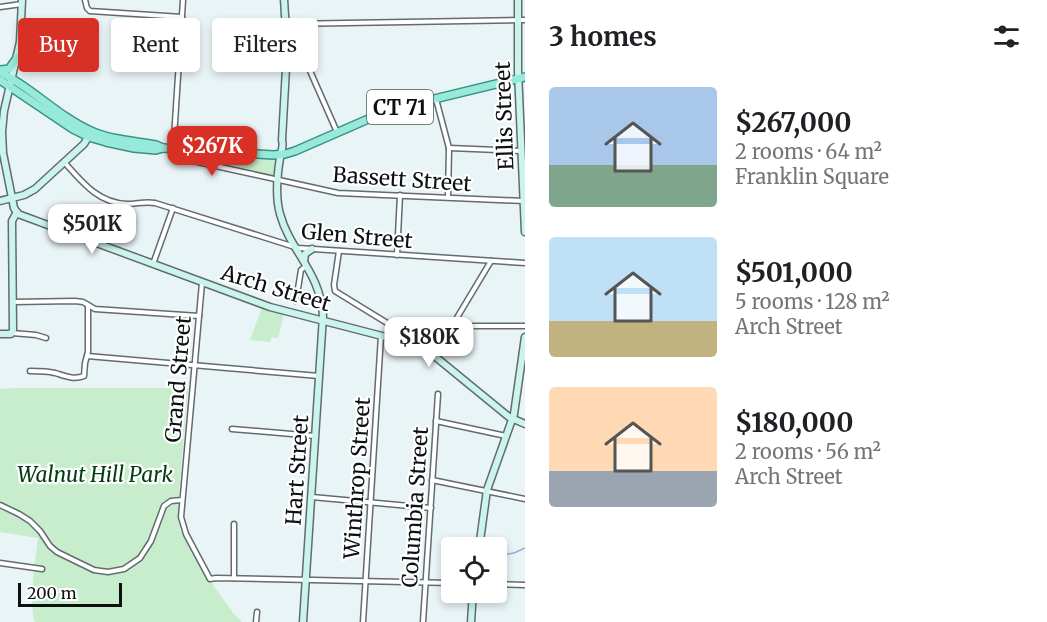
<!DOCTYPE html>
<meta charset="utf-8">
<style>
body{margin:0;font-family:Merriweather,serif;background:#f6f6f6;color:#202124;height:100vh;display:flex;flex-direction:column;font-size:22px;white-space:nowrap}
*{box-sizing:border-box;margin:0}
p{font-size:20px;color:#757577}
.icon{flex:none;width:33px;height:33px;fill:none;stroke:currentColor;stroke-width:2;stroke-linecap:round;stroke-linejoin:round}
.map{position:relative;flex:1;overflow:hidden}
.panel{display:flex;flex-direction:column;background:#fff;width:522px}
.panel>*{flex:none}
.banner{position:absolute;left:18px;top:18px;width:417px;height:54px;display:flex;gap:12px}
.tools{position:absolute;left:441px;top:537px;display:grid;gap:12px}
.tools a{display:grid;place-items:center;width:66px;height:66px;border-radius:6px;background:#fff;box-shadow:0 3px 9px #0003;font-size:30px}
.scale{position:absolute;left:18px;bottom:15px;width:104px;box-sizing:border-box;padding-left:6px;border:3px solid #0c1011;border-top:0;font-size:16px;line-height:21px;white-space:nowrap;color:#0c1011;-webkit-text-stroke:4px #fff;paint-order:stroke}
.price{position:absolute;translate:-50% -51px;padding:0 14px;border-radius:12px;background:#fff;color:#222;font-size:20px;line-height:39px;filter:drop-shadow(0 2px 3px #0008)}
.price::after{content:'';position:absolute;left:50%;top:36px;width:18px;height:14px;margin-left:-9px;background:inherit;clip-path:polygon(0 0,100% 0,50% 100%)}
.price.on{background:#d93025;color:#fff}
ul{padding:0;list-style:none}
li{display:flex;align-items:center;gap:18px;height:150px;padding:0 24px}
li span{display:grid;place-items:center;flex:none;width:168px;height:120px;border-radius:6px;color:#555}
li>.icon{margin-inline-start:auto}
span .icon{width:72px;height:72px;fill:#fffc;stroke-width:1}
li b{font-size:26px}
h2{display:flex;justify-content:space-between;align-items:center;height:72px;padding:0 24px;font-size:26px}
.chip{padding:0 21px;border-radius:6px;background:#fff;box-shadow:0 3px 9px #0003;font-size:21px;line-height:54px}
.chip.on{background:#d93025;color:#fff}
main{display:flex;flex:1;min-height:0}
.map>svg:first-child{display:block}
.green{fill:#c8edcc}
.lines{fill:none;stroke-linecap:round;stroke-linejoin:round}
.stream{stroke:#9ea9d4;stroke-width:1.5}
.street-casing{stroke:#626c6e;stroke-width:7}
.secondary-casing{stroke:#626c6e;stroke-width:9}
.primary-casing{stroke:#399384;stroke-width:10}
.street{stroke:#fff;stroke-width:4}
.secondary{stroke:#cbf4ed;stroke-width:6}
.primary{stroke:#97e9da;stroke-width:7}
.labels{text-anchor:middle;dominant-baseline:central;stroke-width:4.5;stroke-linejoin:round;paint-order:stroke}
.shield{fill:#fff;stroke:#555858;stroke-width:1.5}
.shield-label{font-size:20px;font-weight:bold;fill:#0c1011}
.street-label{font-size:21px;fill:#0c1011;stroke:#fff}
.park-label{font-size:21px;font-style:italic;fill:#003d12;stroke:#fff}
</style>
<main>
<div class="map">
<svg width="525" height="622" viewBox="0 0 525 622">
<rect width="100%" height="100%" fill="#e9f4f6"/>
<g class="green">
<path d="M179,153L274,159L276,161L275,175L273,177L179,157Z"/>
<path d="M262,307L284,314L278,338L272,337L270,342L250,340Z"/>
<path d="M16,388H188L179,492L178,520L180,530L203,571L234,614L242,622H35C28,605 36,558 38,538L0,532V389Z"/>
</g>
<g class="lines">
<path class="stream" d="M496,556L514,553L525,548"/>
<g class="street-casing">
<g id="street">
<path d="M85,0L87,8L90,11L182,17"/>
<path d="M183,0L173,153L175,157L338,193L524,201"/>
<path d="M0,7L22,4"/>
<path d="M287,24L525,20"/>
<path d="M21,29L64,31"/>
<path d="M289,41L296,43L299,46L337,132"/>
<path d="M436,99L449,148L448,197"/>
<path d="M449,148L522,151"/>
<path d="M65,163C82,182 98,203 127,204C137,204 145,201 155,203L298,248L525,263"/>
<path d="M339,251L334,285L335,291L392,326H400"/>
<path d="M397,255L400,195"/>
<path d="M153,264L173,208"/>
<path d="M202,283L181,517L186,534L210,579L216,578L452,583"/>
<path d="M296,301L301,270L306,266"/>
<path d="M13,302L75,301L83,302L95,309L199,316"/>
<path d="M452,326H525"/>
<path d="M12,333L36,335L46,338"/>
<path d="M87,356L319,376"/>
<path d="M434,356L491,261"/>
<path d="M30,371C38,371 47,371 55,373C65,376 73,380 84,376L85,363L88,352V306"/>
<path d="M436,421L506,436"/>
<path d="M232,429L315,436"/>
<path d="M432,480L525,499"/>
<path d="M312,497L431,508"/>
<path d="M0,505L19,514L30,521L40,531L50,546L57,552L94,570L108,572L124,569L140,558L151,541L164,506L171,501L182,500"/>
<path d="M0,563L42,569"/>
<path d="M234,578V524"/>
<path d="M496,584L525,585"/>
<path d="M256,622L257,612"/>
<path d="M363,622L381,336"/>
<path d="M423,622L438,394"/>
</g>
</g>
<g class="secondary-casing">
<g id="secondary">
<path d="M22,0L20,42L4,111L2,132L3,153L14,208L18,214L270,307L413,344L432,354L509,417L525,424"/>
<path d="M284,0C285,8 284,18 287,25C289,34 291,41 287,50L282,140C284,147 281,151 280,158C277,176 275,196 280,214C290,251 321,273 323,316L303,622"/>
<path d="M518,0V71L525,232"/>
<path d="M0,201L24,195L35,189L84,144L90,134"/>
<path d="M304,261L305,254L312,249"/>
<path d="M0,334H11L13,330L12,221L17,212"/>
<path d="M479,548L487,490L514,414L525,337"/>
<path d="M471,622L473,592"/>
</g>
</g>
<g class="primary-casing">
<g id="primary">
<path d="M0,70L9,69L17,58"/>
<path d="M0,72C32,88 59,117 91,131C111,140 134,141 156,145L163,148"/>
<path d="M0,80L73,129L89,137L106,142L134,148L156,150L163,148L273,155L285,154L295,151L389,110L525,77"/>
</g>
</g>
<use href="#street" class="street"/>
<use href="#secondary" class="secondary"/>
<use href="#primary" class="primary"/>
</g>
<g class="labels">
<rect class="shield" x="367" y="90" width="66" height="34" rx="4.5"/>
<g class="shield-label">
<text x="400" y="107">CT 71</text>
</g>
<g class="street-label">
<text transform="translate(504 116) rotate(-92)">Ellis Street</text>
<text transform="translate(402 179) rotate(4)">Bassett Street</text>
<text transform="translate(357 236) rotate(5)">Glen Street</text>
<text transform="translate(276 288) rotate(17)">Arch Street</text>
<text transform="translate(178 379) rotate(-85)">Grand Street</text>
<text transform="translate(297 470) rotate(-86)">Hart Street</text>
<text transform="translate(357 478) rotate(-86)">Winthrop Street</text>
<text transform="translate(415 507) rotate(-86)">Columbia Street</text>
</g>
<g class="park-label">
<text x="95" y="474">Walnut Hill Park</text>
</g>
</g>
</svg>
<div class="tools">
<a><svg class="icon" aria-label="locate" viewBox="0 0 24 24"><circle cx="12" cy="12" r="6"/><path d="M12 2v4M12 18v4M2 12h4M18 12h4"/></svg></a>
</div>
<div class="scale">200 m</div>
<b class="price on" style="left:212px;top:177px">$267K</b>
<b class="price" style="left:92px;top:255px">$501K</b>
<b class="price" style="left:429px;top:368px">$180K</b>
<div class="banner">
<a class="chip on">Buy</a>
<a class="chip">Rent</a>
<a class="chip">Filters</a>
</div>
</div>
<section class="panel">
<h2>3 homes<svg class="icon" aria-label="filters" viewBox="0 0 24 24"><path d="M4 7h16M4 17h16"/><circle cx="9" cy="7" r="2"/><circle cx="15" cy="17" r="2"/></svg></h2>
<ul>
<li><span style="background:linear-gradient(#a9c7e8 65%,#7fa58c 0)"><svg class="icon" aria-label="home" viewBox="0 0 24 24"><path d="M3 11l9-7 9 7M6 9v11h12V9"/></svg></span><div><b>$267,000</b><p>2 rooms · 64 m²</p><p>Franklin Square</p></div></li>
<li><span style="background:linear-gradient(#bfe0f5 70%,#c2b280 0)"><svg class="icon" aria-label="home" viewBox="0 0 24 24"><path d="M3 11l9-7 9 7M6 9v11h12V9"/></svg></span><div><b>$501,000</b><p>5 rooms · 128 m²</p><p>Arch Street</p></div></li>
<li><span style="background:linear-gradient(#ffd9b3 70%,#9aa5b1 0)"><svg class="icon" aria-label="home" viewBox="0 0 24 24"><path d="M3 11l9-7 9 7M6 9v11h12V9"/></svg></span><div><b>$180,000</b><p>2 rooms · 56 m²</p><p>Arch Street</p></div></li>
</ul>
</section>
</main>
